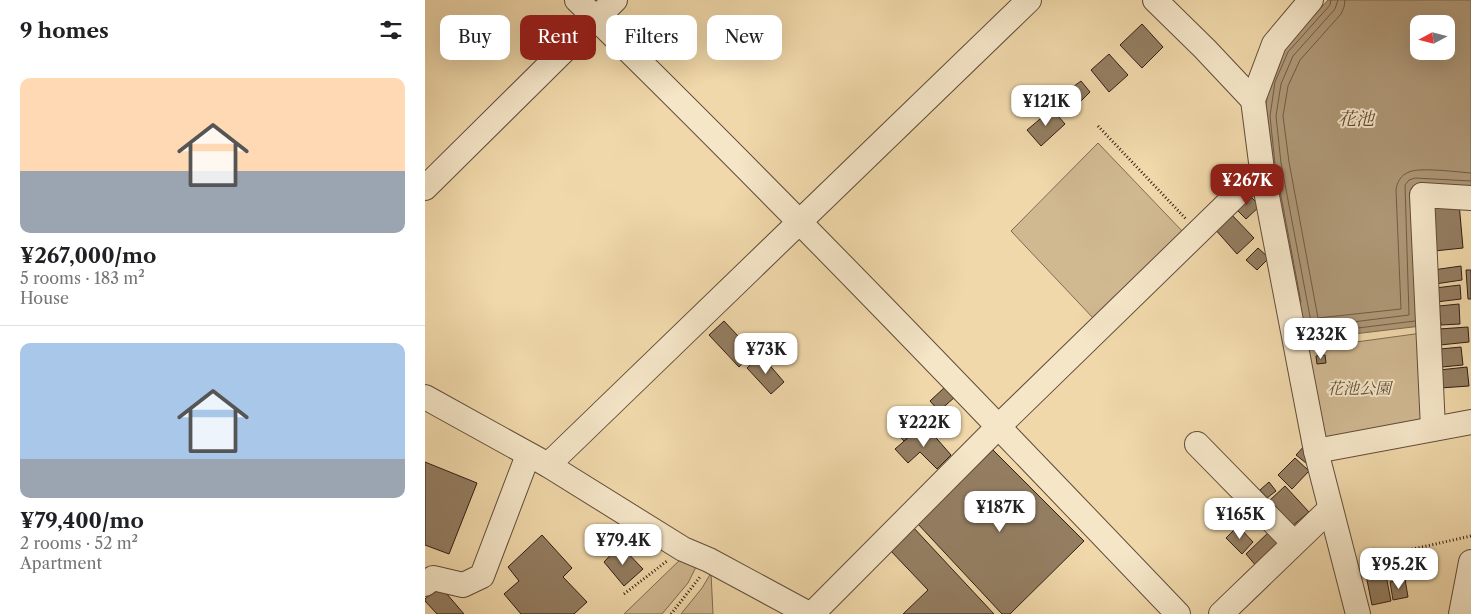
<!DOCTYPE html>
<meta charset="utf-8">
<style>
body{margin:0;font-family:"Libre Caslon Text","Noto Serif JP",serif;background:#f6f6f6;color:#202124;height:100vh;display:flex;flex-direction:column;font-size:19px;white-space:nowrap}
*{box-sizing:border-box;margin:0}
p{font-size:16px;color:#757577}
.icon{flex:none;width:28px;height:28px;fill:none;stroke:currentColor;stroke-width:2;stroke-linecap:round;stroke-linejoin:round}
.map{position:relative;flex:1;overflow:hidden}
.drawer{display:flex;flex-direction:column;background:#fff;width:425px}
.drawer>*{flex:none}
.guide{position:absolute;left:15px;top:15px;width:475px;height:45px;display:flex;gap:10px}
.needle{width:32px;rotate:263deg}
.fabs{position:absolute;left:985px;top:15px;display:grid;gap:10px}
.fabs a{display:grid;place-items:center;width:45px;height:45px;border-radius:10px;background:#fff;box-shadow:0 5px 20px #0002;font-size:25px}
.price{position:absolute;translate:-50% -42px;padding:0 11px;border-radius:10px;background:#fff;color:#222;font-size:16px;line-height:32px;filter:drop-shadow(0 1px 2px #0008)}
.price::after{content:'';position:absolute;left:50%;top:30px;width:15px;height:11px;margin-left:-8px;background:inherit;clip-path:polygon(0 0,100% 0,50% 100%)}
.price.selected{background:#8f2418;color:#fff}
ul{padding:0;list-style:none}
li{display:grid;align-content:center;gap:10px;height:265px;padding:0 20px}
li+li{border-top:1px solid #e0e0e0}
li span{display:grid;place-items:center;height:155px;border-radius:10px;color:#555}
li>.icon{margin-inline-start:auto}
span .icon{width:90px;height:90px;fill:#fffc;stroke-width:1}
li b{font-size:21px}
h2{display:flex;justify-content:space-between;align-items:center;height:60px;padding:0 20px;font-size:21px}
.chip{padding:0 18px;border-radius:10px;background:#fff;box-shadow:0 5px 20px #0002;font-size:18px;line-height:45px}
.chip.selected{background:#8f2418;color:#fff}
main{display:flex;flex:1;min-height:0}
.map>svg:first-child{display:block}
.green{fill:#d0b891;stroke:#806a53}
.water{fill:#af9877;stroke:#7d6750;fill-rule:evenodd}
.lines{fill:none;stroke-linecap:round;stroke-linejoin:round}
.shore{stroke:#705a46;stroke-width:1}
.building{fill:#947e62;stroke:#311d15}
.minor-casing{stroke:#614c3a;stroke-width:26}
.path{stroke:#311d15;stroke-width:3;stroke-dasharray:1 2.5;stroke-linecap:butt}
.minor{stroke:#f5e6c8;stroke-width:24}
.labels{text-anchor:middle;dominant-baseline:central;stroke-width:4;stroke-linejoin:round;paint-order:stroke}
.park-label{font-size:16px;font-style:italic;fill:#614c3a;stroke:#f5e6c8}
.water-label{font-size:18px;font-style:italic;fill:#5d4837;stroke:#f5e6c8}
</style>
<main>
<section class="drawer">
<h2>9 homes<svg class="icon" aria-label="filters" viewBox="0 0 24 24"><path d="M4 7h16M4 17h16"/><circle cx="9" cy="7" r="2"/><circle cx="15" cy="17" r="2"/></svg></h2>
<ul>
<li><span style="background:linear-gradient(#ffd9b3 60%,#9aa5b1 0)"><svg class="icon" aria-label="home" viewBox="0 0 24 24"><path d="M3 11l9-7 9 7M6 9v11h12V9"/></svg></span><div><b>¥267,000/mo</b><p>5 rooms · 183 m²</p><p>House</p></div></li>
<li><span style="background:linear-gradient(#a9c7e8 75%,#9aa5b1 0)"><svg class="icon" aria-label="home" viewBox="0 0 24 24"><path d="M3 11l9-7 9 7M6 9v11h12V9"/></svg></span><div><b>¥79,400/mo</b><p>2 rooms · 52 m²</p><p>Apartment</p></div></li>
</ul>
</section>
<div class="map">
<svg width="1046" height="614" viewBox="0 0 1046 614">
<rect width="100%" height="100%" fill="#f0d8aa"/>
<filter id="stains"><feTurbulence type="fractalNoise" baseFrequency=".004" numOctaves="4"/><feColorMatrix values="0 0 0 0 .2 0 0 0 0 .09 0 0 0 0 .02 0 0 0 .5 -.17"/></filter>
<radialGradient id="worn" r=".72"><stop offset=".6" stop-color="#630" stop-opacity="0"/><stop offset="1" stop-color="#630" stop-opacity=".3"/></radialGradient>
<g class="green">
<path d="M673,143L759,233L669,319L586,231Z"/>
<path d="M997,333L1000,422L897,442L880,349Z"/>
<path d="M260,555L274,561L263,583L237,614H199Z"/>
<path d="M286,573L288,614H256L277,588Z"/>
</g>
<path class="water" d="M903,0H1046V192L990,189L996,326L878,340L839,116L845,81L859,49ZM994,24H1021V51H994Z"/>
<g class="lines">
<g class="shore">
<path d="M913,0L910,9L868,56L856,84L851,116L856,163L887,327L984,315L980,185L984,180L990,178L1046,181"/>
<path d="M920,0L919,7L916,14L875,60L863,86L858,116L864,162L893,318L976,309L971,190C972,182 976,175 984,172C995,167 1032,172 1046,173"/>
<path d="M876,302L850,164L845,116L850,82L863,52L905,5L906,0"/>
<path d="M882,333L884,334L990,321"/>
</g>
</g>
<g class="building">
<path d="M717,24L738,47L717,68L695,45Z"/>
<path d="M684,54L703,75L684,92L666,70Z"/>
<path d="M656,81L665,92L655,102L645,89Z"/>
<path d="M641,95L650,105L640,116L630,105Z"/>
<path d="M627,109L640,124L616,146L602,130Z"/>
<path d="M823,194L835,206L821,219L809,207Z"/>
<path d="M1034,203L1038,248L1009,251L1006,206Z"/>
<path d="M805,213L829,238L812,254L789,228Z"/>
<path d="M833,248L844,258L832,270L821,260Z"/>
<path d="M1036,266L1037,280L1010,284L1008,270Z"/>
<path d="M1041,270H1046V299H1043Z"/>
<path d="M1035,285L1036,299L1011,302L1010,288Z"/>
<path d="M1034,304L1035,324L1016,325L1014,306Z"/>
<path d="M299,321L328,352L314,367L284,335Z"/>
<path d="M1043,327L1044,342L1015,345L1014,329Z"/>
<path d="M1036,347L1038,365L1017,367L1015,349Z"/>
<path d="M336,355L359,382L346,394L322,368Z"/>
<path d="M900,355L901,363L892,364L891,356Z"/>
<path d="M1042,367L1044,386L1015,388L1014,370Z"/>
<path d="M520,387L530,397L514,411L505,401Z"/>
<path d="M488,411L499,424L479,441L468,429Z"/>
<path d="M499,424L526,455L512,469L495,452L483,463L470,449Z"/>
<path d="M881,444L884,460L881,463L871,455Z"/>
<path d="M568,450L659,541L585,614H577L492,523Z"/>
<path d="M870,458L884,471L867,489L853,475Z"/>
<path d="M0,462L52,483L24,554L0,545Z"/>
<path d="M844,482L851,491L842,498L835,490Z"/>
<path d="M860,486L884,512L866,527L843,502Z"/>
<path d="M487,526L569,614H478L503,590L464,549Z"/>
<path d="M813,526L828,542L817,554L801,538Z"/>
<path d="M847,529L859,542L832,567L821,554Z"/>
<path d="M117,535L147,568L138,577L162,602L149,614H96L79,594L94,581L83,567Z"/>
<path d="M195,545L218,569L199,586L179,562Z"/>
<path d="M959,565L966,601L947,605L940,570Z"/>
<path d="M980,579L983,597L968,600L965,582Z"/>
<path d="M15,586L39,614H12L0,601V599Z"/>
</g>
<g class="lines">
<g class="minor-casing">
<g id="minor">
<path d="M152,0C357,200 555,407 753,614"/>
<path d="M730,0L780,49L828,100"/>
<path d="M886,0L849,44L828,100L837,170L891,451L933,614"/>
<path d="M0,188L190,0"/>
<path d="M0,397L123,465L258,549L284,560L384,614"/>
<path d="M1008,428L997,195L1046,198"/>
<path d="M772,444L869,543"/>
<path d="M891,451L1046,422"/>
<path d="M123,465L604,0"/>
<path d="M0,584L8,578L38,585L57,576L103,455"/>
<path d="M387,614L574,426L837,170"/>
<path d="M796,614L905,509"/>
<path d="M1036,614L1046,562"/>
</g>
</g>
<g class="path">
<path d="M673,126L761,219"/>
<path d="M164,549L187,527"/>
<path d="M939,560L1046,536"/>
<path d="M199,594L242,561"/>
<path d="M246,614L275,577"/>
</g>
<use href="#minor" class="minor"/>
</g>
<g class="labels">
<g class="park-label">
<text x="934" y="388">花池公園</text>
</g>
<g class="water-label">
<text x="931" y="119">花池</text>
</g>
</g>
<rect width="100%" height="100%" filter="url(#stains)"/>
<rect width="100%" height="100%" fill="url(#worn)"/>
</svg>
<div class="fabs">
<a><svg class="needle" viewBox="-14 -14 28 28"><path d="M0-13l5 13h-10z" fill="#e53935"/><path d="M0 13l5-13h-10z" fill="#757577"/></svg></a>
</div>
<b class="price" style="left:621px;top:127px">¥121K</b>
<b class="price selected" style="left:822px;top:206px">¥267K</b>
<b class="price" style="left:896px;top:360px">¥232K</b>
<b class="price" style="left:341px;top:375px">¥73K</b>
<b class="price" style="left:499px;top:448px">¥222K</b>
<b class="price" style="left:575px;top:533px">¥187K</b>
<b class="price" style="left:815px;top:540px">¥165K</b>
<b class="price" style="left:198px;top:566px">¥79.4K</b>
<b class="price" style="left:974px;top:590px">¥95.2K</b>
<div class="guide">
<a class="chip">Buy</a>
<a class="chip selected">Rent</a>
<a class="chip">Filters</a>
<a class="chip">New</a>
</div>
</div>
</main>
